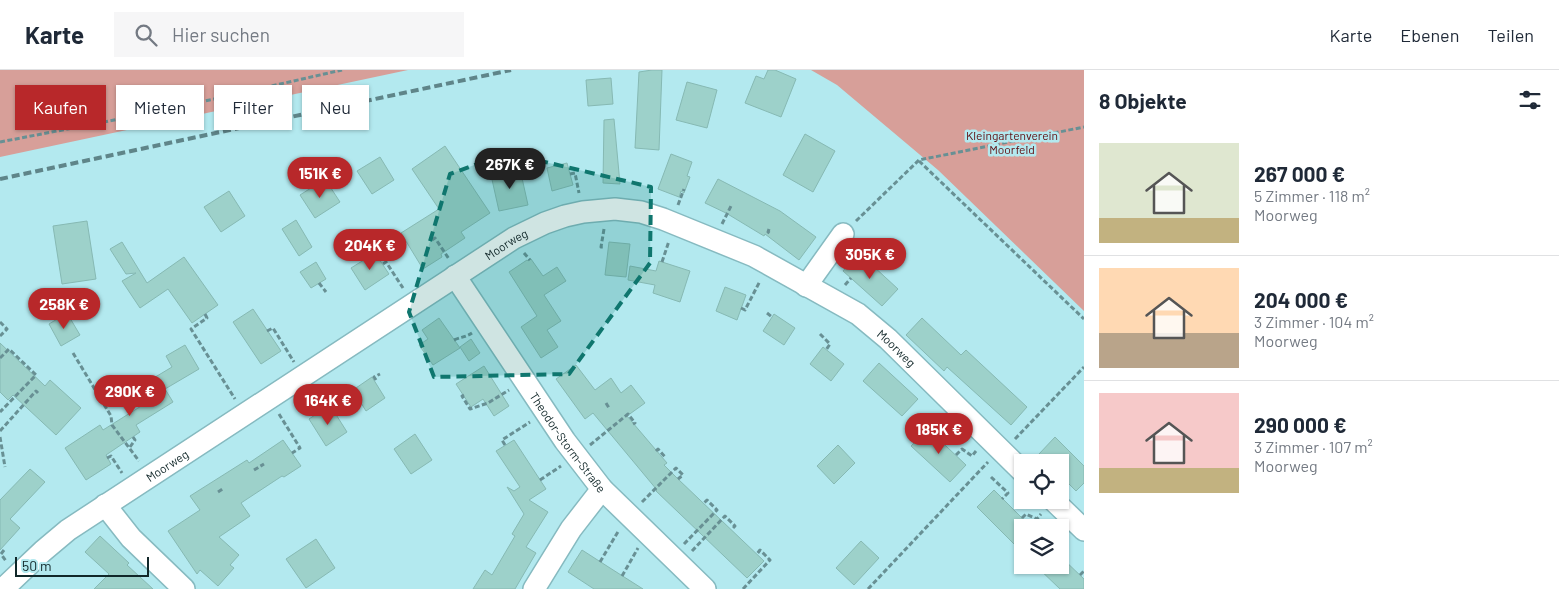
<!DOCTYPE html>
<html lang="de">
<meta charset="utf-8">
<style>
body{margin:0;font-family:Barlow,sans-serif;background:#f6f6f7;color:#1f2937;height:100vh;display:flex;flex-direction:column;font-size:19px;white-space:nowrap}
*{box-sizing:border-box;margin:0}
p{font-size:16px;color:#747a83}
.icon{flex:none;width:28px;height:28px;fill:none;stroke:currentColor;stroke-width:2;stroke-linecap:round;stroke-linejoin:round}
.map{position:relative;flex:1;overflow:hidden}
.side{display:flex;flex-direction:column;background:#fff;width:475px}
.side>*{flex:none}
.hud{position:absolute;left:15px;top:15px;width:475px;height:45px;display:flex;gap:10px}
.controls{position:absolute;left:1014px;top:384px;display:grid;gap:10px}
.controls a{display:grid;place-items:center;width:55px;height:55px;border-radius:0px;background:#fff;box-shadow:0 1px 4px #0004;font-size:25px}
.scale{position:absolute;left:15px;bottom:12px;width:134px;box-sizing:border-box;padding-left:5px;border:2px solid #112729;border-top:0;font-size:14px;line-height:18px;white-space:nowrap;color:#112729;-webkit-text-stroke:4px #b3e9ef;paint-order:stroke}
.price{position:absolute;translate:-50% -42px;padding:0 11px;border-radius:18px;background:#b8282a;color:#fff;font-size:16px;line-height:32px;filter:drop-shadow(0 1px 2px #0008)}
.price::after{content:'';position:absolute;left:50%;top:30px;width:15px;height:11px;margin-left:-8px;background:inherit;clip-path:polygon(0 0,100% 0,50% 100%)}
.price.current{background:#222;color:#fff}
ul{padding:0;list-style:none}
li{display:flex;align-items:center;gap:15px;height:125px;padding:0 15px}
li+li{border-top:1px solid #e0e1e3}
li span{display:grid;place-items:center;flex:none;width:140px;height:100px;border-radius:0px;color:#555}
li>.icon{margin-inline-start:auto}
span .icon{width:60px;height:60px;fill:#fffc;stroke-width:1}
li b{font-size:21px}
h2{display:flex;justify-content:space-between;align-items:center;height:60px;padding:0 15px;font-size:21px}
.tag{padding:0 18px;border-radius:0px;background:#fff;box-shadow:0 1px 4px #0004;font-size:18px;line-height:45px}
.tag.current{background:#b8282a;color:#fff}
header{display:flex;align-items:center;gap:30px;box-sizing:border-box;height:70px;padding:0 25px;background:#fff;border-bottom:1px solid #e0e1e3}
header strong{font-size:24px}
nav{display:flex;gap:28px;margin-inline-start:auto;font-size:18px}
.search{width:350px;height:45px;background:#f6f6f7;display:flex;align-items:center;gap:12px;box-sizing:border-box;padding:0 18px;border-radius:0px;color:#747a83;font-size:19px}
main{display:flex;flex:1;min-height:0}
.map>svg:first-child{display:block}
.green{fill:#d79f99}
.building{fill:#9dd1ca;stroke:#86b9b3}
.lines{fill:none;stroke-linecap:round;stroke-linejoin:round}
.minor-casing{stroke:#86bac0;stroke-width:24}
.path{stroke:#689094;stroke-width:3;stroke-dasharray:5 2.5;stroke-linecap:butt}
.minor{stroke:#fff;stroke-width:21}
.rail{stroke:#5f8589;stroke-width:4;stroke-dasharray:8 4;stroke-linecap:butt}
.marked{fill:#0f766e;fill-opacity:0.2;stroke:#0f766e;stroke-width:4;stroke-dasharray:10 6;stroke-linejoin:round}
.labels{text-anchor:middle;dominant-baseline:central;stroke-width:5;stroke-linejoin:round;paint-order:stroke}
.park-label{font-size:12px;fill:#5e0b0e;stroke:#b3e9ef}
.street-label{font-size:12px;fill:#112729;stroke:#b3e9ef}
</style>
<header>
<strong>Karte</strong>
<div class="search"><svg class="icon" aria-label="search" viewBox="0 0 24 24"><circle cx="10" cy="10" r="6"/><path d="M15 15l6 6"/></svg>Hier suchen</div>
<nav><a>Karte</a><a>Ebenen</a><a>Teilen</a></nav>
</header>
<main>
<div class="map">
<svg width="1084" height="519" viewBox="0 0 1084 519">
<rect width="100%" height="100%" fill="#b3e9ef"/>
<g class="green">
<path d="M0,0H408L0,87Z"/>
<path d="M811,0H1084V241L938,100L837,15Z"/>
</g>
<g class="building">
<path d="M652,0H662L659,80L635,78L639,2Z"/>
<path d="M768,0H775L796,9L781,47L745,33L756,6L764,9Z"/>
<path d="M611,8L613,34L588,36L586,10Z"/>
<path d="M687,12L717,20L707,58L676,50Z"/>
<path d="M614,49L620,114L603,113L604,50Z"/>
<path d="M805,64L835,81L813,122L783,105Z"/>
<path d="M445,76L490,143L461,162L465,168L441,184L442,187L423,199L401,163L439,139L412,99Z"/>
<path d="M671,84L692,92L687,106L690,107L684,123L681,121L679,127L658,119Z"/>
<path d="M380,87L394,110L372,124L357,101Z"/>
<path d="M567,93L573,115L552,121L547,98Z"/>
<path d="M520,99L528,135L499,141L491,105Z"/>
<path d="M325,109L340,132L315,148L300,125Z"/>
<path d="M718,109L780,141L816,167L799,190L765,164L764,166L726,143L705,133Z"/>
<path d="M229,121L245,146L221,162L204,137Z"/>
<path d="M296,150L312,177L299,186L282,159Z"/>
<path d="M87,151L96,209L62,214L53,156Z"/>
<path d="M122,172L147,213L184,187L218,235L192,253L168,219L140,238L122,211L136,203L126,204L110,179Z"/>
<path d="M609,172L630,174L626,207L605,205Z"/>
<path d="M375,183L389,204L365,220L351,198Z"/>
<path d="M859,183L898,219L882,236L843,201Z"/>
<path d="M531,189L543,206L557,197L566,211L544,225L561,251L547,260L558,277L541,288L521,257L537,246L509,202L527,190L528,191Z"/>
<path d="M659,191L690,201L680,232L653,223L655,215L628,210L630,196L656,201Z"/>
<path d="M316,192L326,209L311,218L300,202Z"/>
<path d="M725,217L746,225L737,250L716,241Z"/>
<path d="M253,239L281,281L261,294L233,252Z"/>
<path d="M67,243L80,265L61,276L49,254Z"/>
<path d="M774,244L795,258L784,275L763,261Z"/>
<path d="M439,248L460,278L433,295L419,275L428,269L422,260Z"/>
<path d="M922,248L961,285L966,280L1027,337L1011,355L947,297L944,301L906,265Z"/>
<path d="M471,269L480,283L469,291L460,277Z"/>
<path d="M0,273L45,316L50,310L81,338L56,365L13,325L8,330L0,322Z"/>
<path d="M185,275L199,299L165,319L173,332L136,355L140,362L106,385L111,394L86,410L65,378L100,355L103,360L146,333L137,318L172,297L166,286Z"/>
<path d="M823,277L844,294L831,311L810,294Z"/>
<path d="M879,293L918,329L902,346L863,311Z"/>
<path d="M576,295L595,320L611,308L621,323L631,315L645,333L627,346L667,393L664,395L678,409L764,491L747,508L656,421L657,420L593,343L585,349L556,309Z"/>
<path d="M484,296L509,336L494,346L483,329L471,337L456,314Z"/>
<path d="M372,307L385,328L366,341L353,320Z"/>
<path d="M330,335L347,362L326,376L309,349Z"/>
<path d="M928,359L966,395L950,412L911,376Z"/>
<path d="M415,364L432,390L411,404L394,379Z"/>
<path d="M1055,367L1084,396V413L1076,421L1060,405V392H1047L1039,384Z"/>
<path d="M283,370L301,396L284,407L282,406L241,433L250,446L219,467L239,485L230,495L234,498L218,516L200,500L197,504L168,461L200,440L190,426L247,390L249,393Z"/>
<path d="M514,370L546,419L529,430L548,442L526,477L536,483L515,519H473L485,500L492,505L515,466L512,464L524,444L507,417L514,421L520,417L496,381Z"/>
<path d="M838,375L855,393L834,414L817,396Z"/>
<path d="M30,399L45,412L10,449L20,458L0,480V430Z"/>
<path d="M994,420L1022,448V482L977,437Z"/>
<path d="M100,466L129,493L127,495L153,519H94L109,504L85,482Z"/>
<path d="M316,469L335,498L306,518L286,489Z"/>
<path d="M861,471L879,488L854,515L836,498Z"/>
<path d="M582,480L610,498L643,519H594L568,502Z"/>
<path d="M1060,486L1084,509V519H1060L1035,495H1060Z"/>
</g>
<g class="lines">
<g class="minor-casing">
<g id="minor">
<path id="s1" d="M455,206L565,371L602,419L705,519"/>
<path d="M806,216L843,164"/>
<path d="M1053,430L1084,460"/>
<path d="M105,435L131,468L184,519"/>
<path id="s2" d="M3,519L43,481L68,460L514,168L545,153L565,146L583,142L615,139L641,142L663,149L754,186L858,244L888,269L1022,401"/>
<path d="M534,519L571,459L602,419"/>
</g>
</g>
<g class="path">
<path d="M0,72L161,41L342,0"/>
<path d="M919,91L1084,249"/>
<path d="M570,104L575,103L579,123"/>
<path d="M678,135L684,119"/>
<path d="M856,151L919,90L1084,57"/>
<path d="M722,154L731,136"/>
<path d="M604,159L601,177H605"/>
<path d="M769,159L768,162L771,164"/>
<path d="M432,170L435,168L449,189"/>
<path d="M524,183L530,190"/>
<path d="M662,192L669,171"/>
<path d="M383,194L386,192L403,218"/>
<path d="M319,213L326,222"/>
<path d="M845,215L851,208"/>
<path d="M741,238L745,240L760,211"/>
<path d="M767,243L772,247"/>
<path d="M205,244L207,248L191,259L235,329"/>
<path d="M0,252L7,259L0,266"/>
<path d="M267,261L273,258L294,292"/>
<path d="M820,264L830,274L826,280"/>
<path d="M454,270C461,267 466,267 472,263"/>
<path d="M73,283L111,346L112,355L139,391"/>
<path d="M0,288L9,279L36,305L0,342"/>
<path d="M376,310L374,307L380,304"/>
<path d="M313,322L324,339"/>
<path d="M464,325L462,326L470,339L488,333L509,320"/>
<path d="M606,333L609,338"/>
<path d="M279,344L300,378L292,383"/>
<path d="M0,361L36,321L38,323"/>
<path d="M0,367L5,397"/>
<path d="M937,368L942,362L937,351L941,346"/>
<path d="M1015,369L1084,297"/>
<path d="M505,375L502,370L530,352"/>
<path d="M590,375L628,344L635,353L633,354"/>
<path d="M130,377L135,370L133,367"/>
<path d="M656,381L658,379L666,388"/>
<path d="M956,385L962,379L972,386L976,381"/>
<path d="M107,388L111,386L122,403"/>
<path d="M254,400L264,394"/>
<path d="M991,407L1008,423L1002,429"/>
<path d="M540,410L561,396"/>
<path d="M218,422L224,418"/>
<path d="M642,432L676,398L683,405L678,409"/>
<path d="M1022,448L1026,444L1037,449L1041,444"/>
<path d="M684,474L717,440L707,430L703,434"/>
<path d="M4,480L1,484L6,491"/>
<path d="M692,481L725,446L735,456L732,459"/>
<path d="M1061,487L1065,482L1060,471L1064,467"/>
<path d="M600,492L619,460"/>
<path d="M1080,505L1084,501"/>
<path d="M622,506L638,478"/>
<path d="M743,519L770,490L760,480L757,484"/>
<path d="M868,519L988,392"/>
</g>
<use href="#minor" class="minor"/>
<path class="rail" d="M0,109L511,0"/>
</g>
<path class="marked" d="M507,83L651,117L650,193L569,304L434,307L409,242L450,104Z"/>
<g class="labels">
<g class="park-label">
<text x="1012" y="65">Kleingartenverein<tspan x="1012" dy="14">Moorfeld</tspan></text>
</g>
<g class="street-label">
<text stroke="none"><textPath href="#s2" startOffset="611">Moorweg</textPath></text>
<text stroke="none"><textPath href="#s2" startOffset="1045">Moorweg</textPath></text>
<text stroke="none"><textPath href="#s1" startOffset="201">Theodor-Storm-Straße</textPath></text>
<text stroke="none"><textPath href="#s2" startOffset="206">Moorweg</textPath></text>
</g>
</g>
</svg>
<div class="controls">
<a><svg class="icon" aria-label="locate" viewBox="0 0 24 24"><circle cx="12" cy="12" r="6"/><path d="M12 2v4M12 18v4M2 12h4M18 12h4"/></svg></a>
<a><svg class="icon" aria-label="layers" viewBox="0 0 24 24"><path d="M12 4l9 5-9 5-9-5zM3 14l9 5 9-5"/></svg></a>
</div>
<div class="scale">50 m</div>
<b class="price current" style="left:510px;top:120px">267K €</b>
<b class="price" style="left:320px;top:129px">151K €</b>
<b class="price" style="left:370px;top:201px">204K €</b>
<b class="price" style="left:870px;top:210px">305K €</b>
<b class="price" style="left:64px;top:260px">258K €</b>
<b class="price" style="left:130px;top:347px">290K €</b>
<b class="price" style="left:328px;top:356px">164K €</b>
<b class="price" style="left:939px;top:385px">185K €</b>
<div class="hud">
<a class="tag current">Kaufen</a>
<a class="tag">Mieten</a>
<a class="tag">Filter</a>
<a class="tag">Neu</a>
</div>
</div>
<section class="side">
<h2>8 Objekte<svg class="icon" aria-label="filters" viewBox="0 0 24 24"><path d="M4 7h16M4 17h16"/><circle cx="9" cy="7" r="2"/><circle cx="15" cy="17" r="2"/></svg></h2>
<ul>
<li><span style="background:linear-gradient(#dfe7d0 75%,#c2b280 0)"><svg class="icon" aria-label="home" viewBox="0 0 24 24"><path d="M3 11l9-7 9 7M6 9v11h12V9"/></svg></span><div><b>267 000 €</b><p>5 Zimmer · 118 m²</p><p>Moorweg</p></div></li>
<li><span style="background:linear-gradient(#ffd9b3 65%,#b9a48a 0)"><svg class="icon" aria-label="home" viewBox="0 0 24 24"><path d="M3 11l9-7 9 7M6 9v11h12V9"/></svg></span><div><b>204 000 €</b><p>3 Zimmer · 104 m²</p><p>Moorweg</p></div></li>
<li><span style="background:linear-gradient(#f6c9c9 75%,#c2b280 0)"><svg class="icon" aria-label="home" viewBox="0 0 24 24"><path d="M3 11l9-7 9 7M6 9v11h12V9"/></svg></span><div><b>290 000 €</b><p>3 Zimmer · 107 m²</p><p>Moorweg</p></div></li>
</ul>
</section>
</main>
